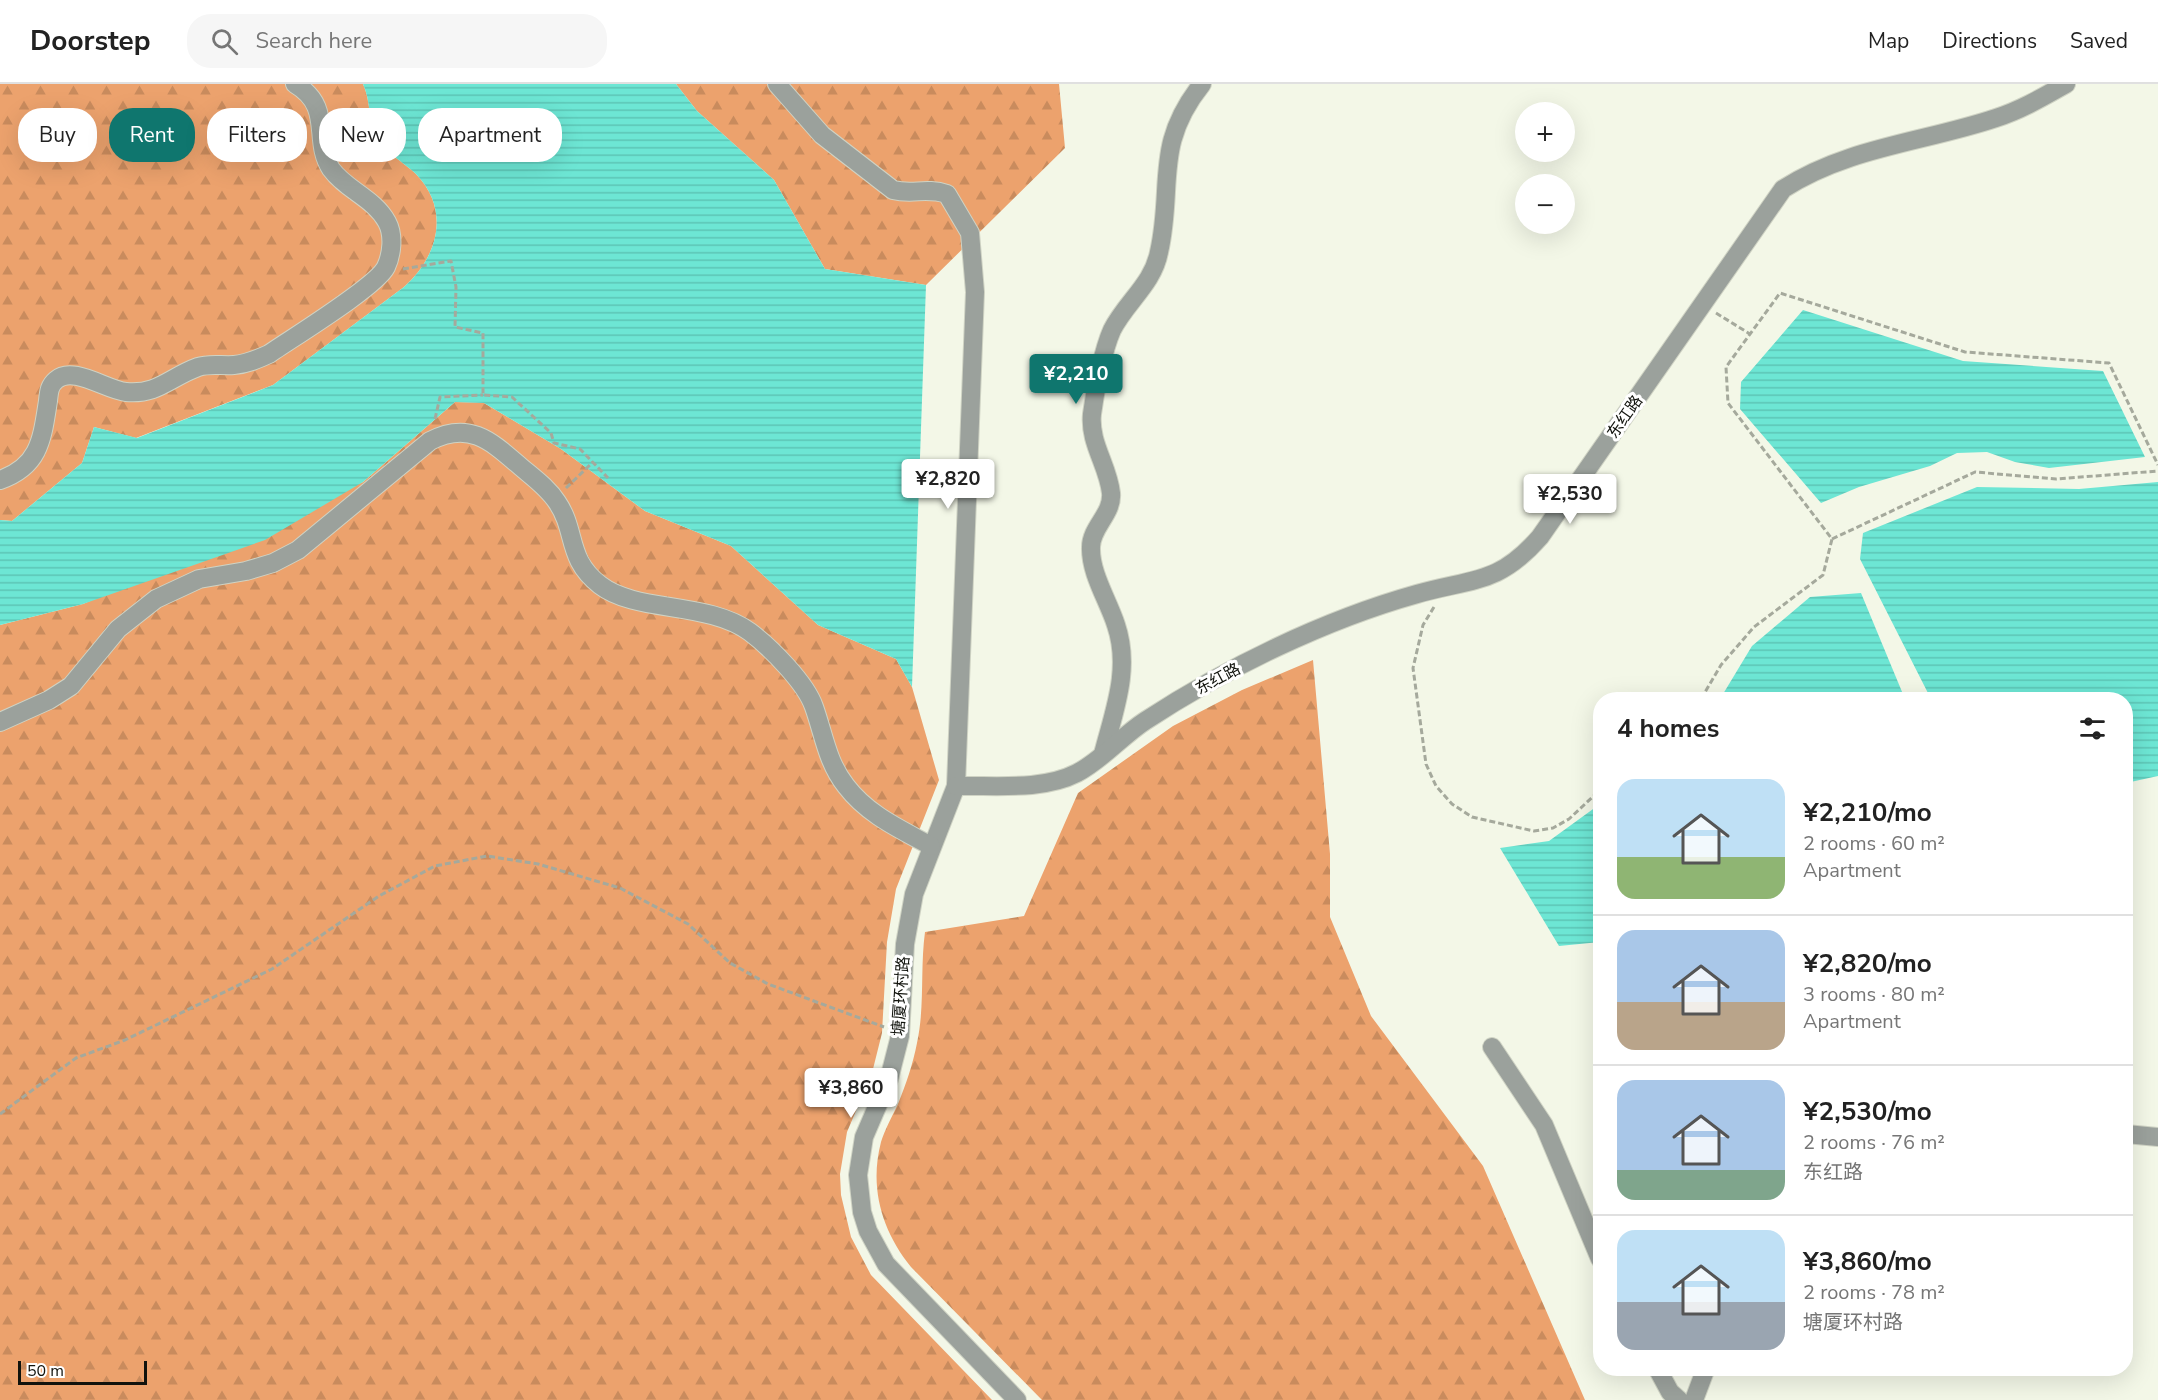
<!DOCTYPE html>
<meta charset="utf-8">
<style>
body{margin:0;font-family:"Nunito Sans","Noto Sans SC",sans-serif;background:#f6f6f6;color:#222;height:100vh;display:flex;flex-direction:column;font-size:22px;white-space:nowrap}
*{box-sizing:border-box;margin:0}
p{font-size:20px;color:#767676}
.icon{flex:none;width:33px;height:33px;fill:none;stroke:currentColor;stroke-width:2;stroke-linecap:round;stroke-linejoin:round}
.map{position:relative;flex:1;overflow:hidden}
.drawer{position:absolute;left:1593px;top:608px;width:540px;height:684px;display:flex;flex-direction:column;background:#fff;border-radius:24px;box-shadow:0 6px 24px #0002}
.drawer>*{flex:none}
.guide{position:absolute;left:18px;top:24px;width:570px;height:54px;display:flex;gap:12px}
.controls{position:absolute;left:1515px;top:18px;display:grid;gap:12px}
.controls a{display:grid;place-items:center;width:60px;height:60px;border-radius:50%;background:#fff;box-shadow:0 6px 24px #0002;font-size:30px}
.scale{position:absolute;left:18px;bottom:15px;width:129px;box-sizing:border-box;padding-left:6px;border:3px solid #11130d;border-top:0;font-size:16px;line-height:21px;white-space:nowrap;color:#11130d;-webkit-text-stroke:4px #fff;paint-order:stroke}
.price{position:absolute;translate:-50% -51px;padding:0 14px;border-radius:6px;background:#fff;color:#222;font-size:20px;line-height:39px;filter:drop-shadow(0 2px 3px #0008)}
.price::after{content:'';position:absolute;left:50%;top:36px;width:18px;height:14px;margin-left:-9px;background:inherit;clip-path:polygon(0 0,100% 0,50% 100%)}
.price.current{background:#0f766e;color:#fff}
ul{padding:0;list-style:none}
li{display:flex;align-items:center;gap:18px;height:150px;padding:0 24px}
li+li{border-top:2px solid #e0e0e0}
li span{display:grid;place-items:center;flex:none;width:168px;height:120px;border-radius:18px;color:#555}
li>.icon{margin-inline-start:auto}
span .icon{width:72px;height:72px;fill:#fffc;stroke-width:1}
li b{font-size:26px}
h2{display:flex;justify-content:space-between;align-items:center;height:72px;padding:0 24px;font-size:26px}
.tag{padding:0 21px;border-radius:24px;background:#fff;box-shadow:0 6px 24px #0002;font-size:21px;line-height:54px}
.tag.current{background:#0f766e;color:#fff}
header{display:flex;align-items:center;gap:36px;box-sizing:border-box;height:84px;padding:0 30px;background:#fff;border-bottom:2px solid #e0e0e0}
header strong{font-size:28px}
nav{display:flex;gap:33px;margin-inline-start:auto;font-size:21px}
.search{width:420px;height:54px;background:#f6f6f6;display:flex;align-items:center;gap:15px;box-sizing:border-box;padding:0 21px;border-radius:24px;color:#767676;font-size:22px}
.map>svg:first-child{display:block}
.forest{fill:url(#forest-firs)}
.water{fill:url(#water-rules)}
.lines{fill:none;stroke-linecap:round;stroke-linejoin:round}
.minor-casing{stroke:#cfd3c4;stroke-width:20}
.path{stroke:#a5a99c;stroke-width:3;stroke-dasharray:6 3;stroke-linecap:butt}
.minor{stroke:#9ba19c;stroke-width:18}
.labels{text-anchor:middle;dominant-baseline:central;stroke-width:6;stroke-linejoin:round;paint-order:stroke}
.street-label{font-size:16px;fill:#11130d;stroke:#fff}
</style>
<header>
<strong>Doorstep</strong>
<div class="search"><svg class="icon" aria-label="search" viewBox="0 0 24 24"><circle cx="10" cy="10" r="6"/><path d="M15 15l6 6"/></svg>Search here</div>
<nav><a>Map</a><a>Directions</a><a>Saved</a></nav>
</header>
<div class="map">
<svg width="2158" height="1316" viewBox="0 0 2158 1316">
<defs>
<pattern id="forest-firs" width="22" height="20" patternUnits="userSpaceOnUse" patternTransform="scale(1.5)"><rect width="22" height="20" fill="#eca26d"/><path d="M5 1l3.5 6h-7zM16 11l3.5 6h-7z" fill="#c98b5d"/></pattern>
<pattern id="water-rules" width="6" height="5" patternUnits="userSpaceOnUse" patternTransform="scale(1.5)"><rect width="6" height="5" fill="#6de6d4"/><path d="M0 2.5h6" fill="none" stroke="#5dc4b5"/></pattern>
</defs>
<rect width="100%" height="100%" fill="#f3f7e7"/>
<g class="forest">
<path d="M0,0H363C371,17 368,36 376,53C381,65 406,80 416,90C451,126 438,173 404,203L273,301L136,354L94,343L82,379L12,437L0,436Z"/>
<path d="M676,0H1059L1065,64L926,201L825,185L774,96L697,27Z"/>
<path d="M455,318L484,319L561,365L645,427L731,462L818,541L896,575L912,603L939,696L896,805L887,858L882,949L872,989L847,1048L840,1090L841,1111L851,1153L871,1191L992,1316H0V541L83,520L363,398Z"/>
<path d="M1313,576L1330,770V833L1371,932L1483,1082L1585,1316H1042L911,1183C882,1147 869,1104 881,1058C885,1045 892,1033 898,1020C906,1000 913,980 917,959C925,922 920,885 925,848L1024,832L1078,709L1173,642L1242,606Z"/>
</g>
<g class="water">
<path d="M363,0H676L697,27L774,96L825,185L926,201L912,603L896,575L818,541L731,462L645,427L561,365L484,319L455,318L363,398L265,456L83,520L0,541V436L12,437L82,379L94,343L137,354L273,301L404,203C438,173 451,126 416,90C406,80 381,65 376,53C368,36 371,17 363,0Z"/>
<path d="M1803,226L1963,277L2103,287L2145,373L2049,384L2015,378L1987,368L1957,369L1930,382L1859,403L1821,419L1740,325L1741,298Z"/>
<path d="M2158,398V692L2126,699V615H1931L1860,475L1863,449L1977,403L2079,405Z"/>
<path d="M1861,509L1905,615H1720L1752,562L1810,513Z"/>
<path d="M1600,720V858L1559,862L1500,764L1549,757Z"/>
</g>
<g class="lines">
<g class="minor-casing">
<g id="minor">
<path d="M777,0L822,51L893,106C914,111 925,103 947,110L970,149L975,208L956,702L914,810L905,860L900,952L889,995L864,1053L858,1091L862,1128L868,1147L886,1180L1017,1316"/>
<path d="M0,396C40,382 42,355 48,317C49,308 49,302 56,296C73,281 106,306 126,308C158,311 170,293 198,283C210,279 222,282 234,281C247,280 258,275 269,270C292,254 376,203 386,183C392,170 394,151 387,138C374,114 346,106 331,85C312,56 334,23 295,0"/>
<path d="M0,638L49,616L71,602L118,545L156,515L199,495L246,487L273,479L298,466L430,357C470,336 492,358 521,383C534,394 548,404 557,418C577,447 566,475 600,501C636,529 708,517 750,548C770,563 806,599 814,623C824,651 827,678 846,702C868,731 900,745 931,762"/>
<path d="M1103,670C1114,627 1131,585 1116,541C1108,516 1090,489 1091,463C1091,443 1113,430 1111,409C1108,381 1089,359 1092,330C1095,307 1103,266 1112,246C1126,218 1153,200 1159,168C1174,102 1153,61 1202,0"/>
<path d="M956,702C994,701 1042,707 1077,689C1102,676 1122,652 1145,637C1226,584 1324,536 1417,510C1473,494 1498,501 1540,453L1783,105C1848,63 1925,58 1996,34C2021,26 2043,13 2066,0"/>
<path d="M1492,963L1544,1041L1600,1175"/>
<path d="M2126,1050L2158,1053"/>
<path d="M1657,1284L1670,1308L1679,1316"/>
<path d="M1694,1316L1706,1284"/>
</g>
</g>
<g class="path">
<path d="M403,185L451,177L456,203L455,243L483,249V311L512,313L551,349L554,359L580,365L608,394"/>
<path d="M1716,229L1750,250"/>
<path d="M435,335L440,313L483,311"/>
<path d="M566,404L593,378"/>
<path d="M1832,455L1975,388L2056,395L2158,387"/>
<path d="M1434,523L1423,541L1413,584L1426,680L1436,702L1452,720L1472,733L1534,747L1553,744L1569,735L1600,706"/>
<path d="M1701,615L1721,581L1754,543L1823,491L1832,455L1728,319L1726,283L1780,209L1965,268L2109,279L2158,381"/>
<path d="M0,1030L76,974L125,956L272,885L379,812L435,782L487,772L538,780L620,804L688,840L730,879L768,900L884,943"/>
</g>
<use href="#minor" class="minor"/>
</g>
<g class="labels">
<g class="street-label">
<text transform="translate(1625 333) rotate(-55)">东红路</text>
<text transform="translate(1218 595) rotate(-28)">东红路</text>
<text transform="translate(901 912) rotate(-86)">塘厦环村路</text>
</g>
</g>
</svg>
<div class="controls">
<a>+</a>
<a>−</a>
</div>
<div class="scale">50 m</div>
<b class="price current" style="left:1076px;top:321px">¥2,210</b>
<b class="price" style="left:948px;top:426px">¥2,820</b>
<b class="price" style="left:1570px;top:441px">¥2,530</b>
<b class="price" style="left:851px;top:1035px">¥3,860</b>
<div class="guide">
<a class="tag">Buy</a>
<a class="tag current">Rent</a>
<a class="tag">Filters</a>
<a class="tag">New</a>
<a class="tag">Apartment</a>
</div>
<section class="drawer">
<h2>4 homes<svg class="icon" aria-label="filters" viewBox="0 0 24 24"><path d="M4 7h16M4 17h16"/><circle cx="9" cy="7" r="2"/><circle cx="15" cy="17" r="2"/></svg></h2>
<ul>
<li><span style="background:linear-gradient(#bfe0f5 65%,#8fb573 0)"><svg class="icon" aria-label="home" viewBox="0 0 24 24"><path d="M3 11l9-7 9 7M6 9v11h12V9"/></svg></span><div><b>¥2,210/mo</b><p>2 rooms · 60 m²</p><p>Apartment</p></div></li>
<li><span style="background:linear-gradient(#a9c7e8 60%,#b9a48a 0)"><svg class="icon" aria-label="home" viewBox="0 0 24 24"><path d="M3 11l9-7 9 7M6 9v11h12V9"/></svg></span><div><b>¥2,820/mo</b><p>3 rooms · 80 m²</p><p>Apartment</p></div></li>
<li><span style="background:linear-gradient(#a9c7e8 75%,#7fa58c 0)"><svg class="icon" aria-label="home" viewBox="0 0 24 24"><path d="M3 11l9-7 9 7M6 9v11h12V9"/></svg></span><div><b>¥2,530/mo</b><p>2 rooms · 76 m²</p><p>东红路</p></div></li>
<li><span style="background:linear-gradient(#bfe0f5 60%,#9aa5b1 0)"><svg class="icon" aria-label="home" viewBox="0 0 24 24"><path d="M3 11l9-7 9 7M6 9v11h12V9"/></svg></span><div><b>¥3,860/mo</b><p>2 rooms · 78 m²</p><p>塘厦环村路</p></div></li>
</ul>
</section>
</div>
